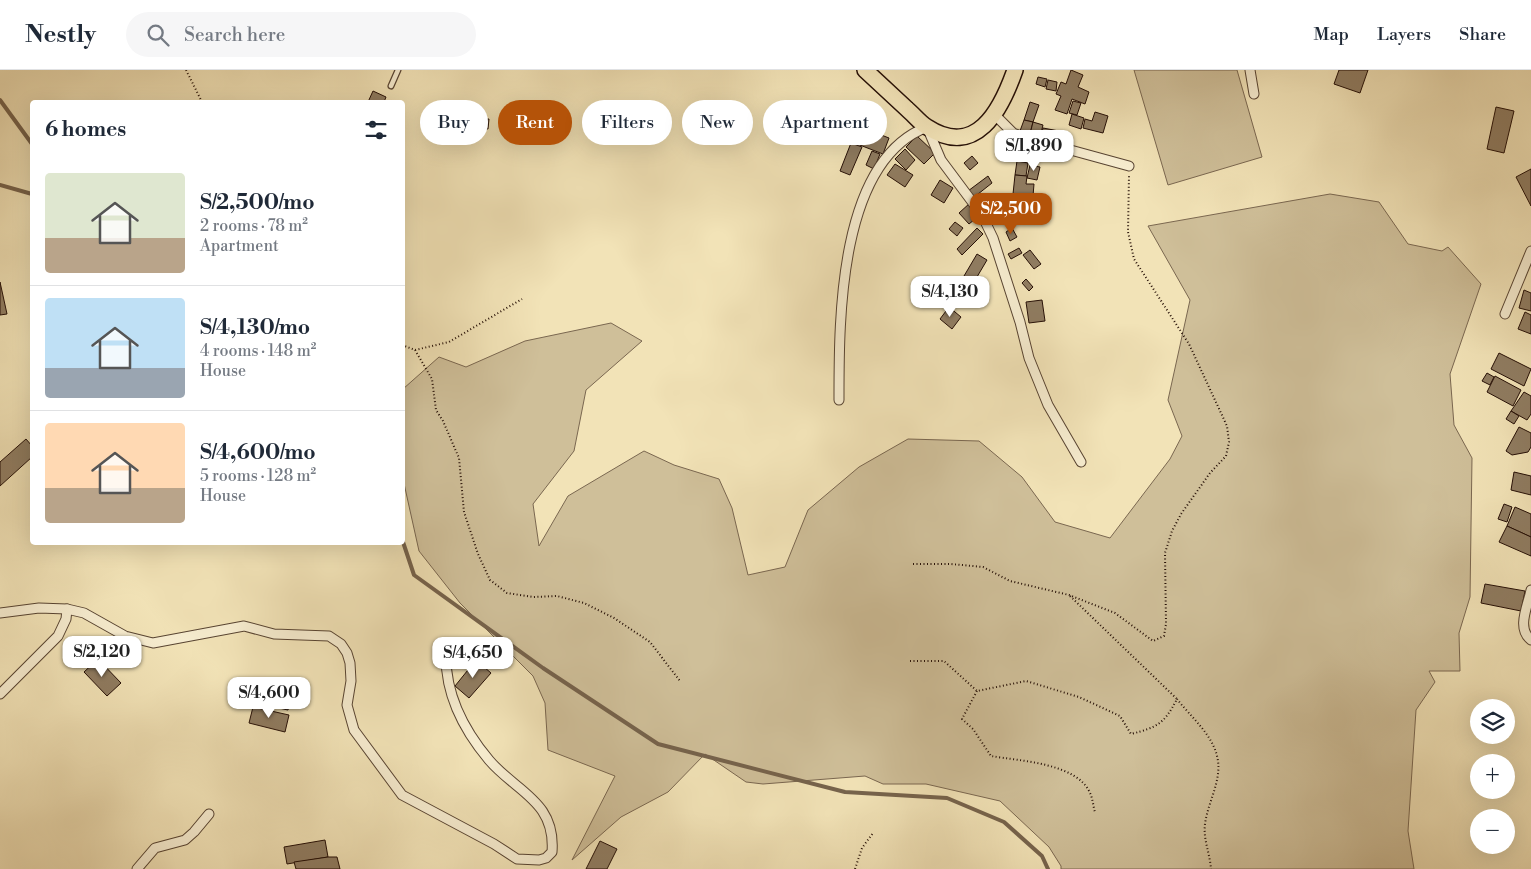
<!DOCTYPE html>
<meta charset="utf-8">
<style>
body{margin:0;font-family:"Libre Bodoni",serif;background:#f6f6f7;color:#1f2937;height:100vh;display:flex;flex-direction:column;font-size:19px;white-space:nowrap}
*{box-sizing:border-box;margin:0}
p{font-size:16px;color:#747a83}
.icon{flex:none;width:28px;height:28px;fill:none;stroke:currentColor;stroke-width:2;stroke-linecap:round;stroke-linejoin:round}
.map{position:relative;flex:1;overflow:hidden}
.drawer{position:absolute;left:30px;top:30px;width:375px;height:445px;display:flex;flex-direction:column;background:#fff;border-radius:5px;box-shadow:0 5px 20px #0002}
.drawer>*{flex:none}
.guide{position:absolute;left:420px;top:30px;width:475px;height:45px;display:flex;gap:10px}
.controls{position:absolute;left:1470px;top:629px;display:grid;gap:10px}
.controls a{display:grid;place-items:center;width:45px;height:45px;border-radius:50%;background:#fff;box-shadow:0 5px 20px #0002;font-size:25px}
.price{position:absolute;translate:-50% -42px;padding:0 11px;border-radius:10px;background:#fff;color:#222;font-size:16px;line-height:32px;filter:drop-shadow(0 1px 2px #0008)}
.price::after{content:'';position:absolute;left:50%;top:30px;width:15px;height:11px;margin-left:-8px;background:inherit;clip-path:polygon(0 0,100% 0,50% 100%)}
.price.on{background:#b45309;color:#fff}
ul{padding:0;list-style:none}
li{display:flex;align-items:center;gap:15px;height:125px;padding:0 15px}
li+li{border-top:1px solid #e0e1e3}
li span{display:grid;place-items:center;flex:none;width:140px;height:100px;border-radius:5px;color:#555}
li>.icon{margin-inline-start:auto}
span .icon{width:60px;height:60px;fill:#fffc;stroke-width:1}
li b{font-size:21px}
h2{display:flex;justify-content:space-between;align-items:center;height:60px;padding:0 15px;font-size:21px}
.tag{padding:0 18px;border-radius:22px;background:#fff;box-shadow:0 5px 20px #0002;font-size:18px;line-height:45px}
.tag.on{background:#b45309;color:#fff}
header{display:flex;align-items:center;gap:30px;box-sizing:border-box;height:70px;padding:0 25px;background:#fff;border-bottom:1px solid #e0e1e3}
header strong{font-size:24px}
nav{display:flex;gap:28px;margin-inline-start:auto;font-size:18px}
.search{width:350px;height:45px;background:#f6f6f7;display:flex;align-items:center;gap:12px;box-sizing:border-box;padding:0 18px;border-radius:28px;color:#747a83;font-size:19px}
.map>svg:first-child{display:block}
.green{fill:#cfbf99;stroke:#7a6750}
.lines{fill:none;stroke-linecap:round;stroke-linejoin:round}
.stream{stroke:#76634c;stroke-width:4}
.building{fill:#907d62;stroke:#250f06}
.lane-casing{stroke:#584432;stroke-width:7}
.street-casing{stroke:#584432;stroke-width:11}
.primary-casing{stroke:#250f06;stroke-width:18}
.path{stroke:#250f06;stroke-width:2;stroke-dasharray:1 2.5;stroke-linecap:butt}
.lane{stroke:#f7edd0;stroke-width:4.5}
.street{stroke:#f7edd0;stroke-width:9}
.primary{stroke:#f2e3b7;stroke-width:15}
</style>
<header>
<strong>Nestly</strong>
<div class="search"><svg class="icon" aria-label="search" viewBox="0 0 24 24"><circle cx="10" cy="10" r="6"/><path d="M15 15l6 6"/></svg>Search here</div>
<nav><a>Map</a><a>Layers</a><a>Share</a></nav>
</header>
<div class="map">
<svg width="1531" height="799" viewBox="0 0 1531 799">
<rect width="100%" height="100%" fill="#f2e3b7"/>
<filter id="stains"><feTurbulence type="fractalNoise" baseFrequency=".004" numOctaves="4"/><feColorMatrix values="0 0 0 0 .2 0 0 0 0 .09 0 0 0 0 .02 0 0 0 .5 -.17"/></filter>
<radialGradient id="worn" r=".72"><stop offset=".6" stop-color="#630" stop-opacity="0"/><stop offset="1" stop-color="#630" stop-opacity=".3"/></radialGradient>
<g class="green">
<path d="M1134,0H1237L1262,87L1168,115Z"/>
<path d="M1330,124L1379,132L1408,174L1442,181L1448,177L1481,214L1450,304L1454,355L1472,388L1470,527L1459,563L1460,601H1429L1435,612L1416,640L1408,761L1414,799H1061V796L1049,777L1000,731L926,714H883L865,706L763,714L746,712L705,684L668,722L621,747L572,790L615,706L548,680L545,633L533,606L460,533L419,481L403,409V319L439,287L466,297L525,271L611,253L642,271L586,320L574,381L533,434L539,476L568,426L644,381L674,395L719,409L732,438L748,505L785,497L808,440L859,397L908,369L979,371L1022,407L1055,452L1110,468L1170,389L1182,366L1168,330L1190,230L1148,156Z"/>
</g>
<g class="lines">
<g class="stream">
<path d="M0,30L32,74"/>
<path d="M0,115L32,124"/>
<path d="M402,469L414,505L543,598L658,674L845,722L947,728L1004,752L1042,786L1048,799"/>
</g>
</g>
<g class="building">
<path d="M1071,0L1083,5L1078,17L1089,22L1085,34L1072,29L1067,44L1055,40L1061,26L1056,24L1061,12L1066,14Z"/>
<path d="M1339,0H1368L1360,23L1334,14Z"/>
<path d="M1038,7L1047,9L1045,17L1036,14Z"/>
<path d="M1048,10L1057,12L1056,21L1046,19Z"/>
<path d="M373,21L386,27L384,32H368Z"/>
<path d="M1073,31L1081,33L1077,45L1069,43Z"/>
<path d="M1030,32L1039,35L1033,52L1024,50Z"/>
<path d="M1496,37L1514,41L1504,83L1487,79Z"/>
<path d="M1095,42L1108,46L1103,63L1083,58L1085,49L1092,51Z"/>
<path d="M1072,44L1084,48L1081,59L1069,55Z"/>
<path d="M481,49H489L488,59L480,58Z"/>
<path d="M1024,50L1033,52L1030,64L1020,61Z"/>
<path d="M1033,52L1043,55L1040,67L1030,64Z"/>
<path d="M858,56L889,68L883,84L852,72Z"/>
<path d="M1043,58L1059,61L1058,69L1041,66Z"/>
<path d="M917,66L935,83L924,94L906,77Z"/>
<path d="M1004,69L1013,70L1012,73H1016V81L1003,80Z"/>
<path d="M851,73L862,77L850,105L840,101Z"/>
<path d="M905,79L915,90L906,100L895,89Z"/>
<path d="M872,81L880,84L874,99L866,95Z"/>
<path d="M972,86L978,93L970,100L964,93Z"/>
<path d="M1017,91L1028,93L1026,106L1015,105Z"/>
<path d="M895,94L913,105L905,117L887,105Z"/>
<path d="M1030,95L1040,97L1037,110L1027,108Z"/>
<path d="M1531,99V136L1516,107Z"/>
<path d="M1015,105L1027,106L1026,114H1034L1033,126L1013,124Z"/>
<path d="M988,106L992,113L973,128L968,121Z"/>
<path d="M940,110L953,118L944,133L931,125Z"/>
<path d="M970,133L980,145L969,154L959,143Z"/>
<path d="M955,152L963,158L957,166L949,159Z"/>
<path d="M977,158L983,164L962,185L957,179Z"/>
<path d="M1012,158L1017,167L1010,171L1006,162Z"/>
<path d="M1019,178L1022,183L1011,189L1008,184Z"/>
<path d="M1030,180L1041,194L1034,199L1023,185Z"/>
<path d="M977,184L987,190L974,212L964,206Z"/>
<path d="M1026,209L1033,217L1029,221L1022,213Z"/>
<path d="M0,212L7,244L0,245Z"/>
<path d="M963,214L970,220L965,226L958,220Z"/>
<path d="M1524,220L1531,223V241L1519,238Z"/>
<path d="M1042,230L1045,251L1029,253L1026,232Z"/>
<path d="M949,237L961,247L952,259L940,249Z"/>
<path d="M1525,242L1531,245V264L1518,259Z"/>
<path d="M1499,283L1531,299L1524,316L1491,299Z"/>
<path d="M1487,303L1494,307L1490,315L1482,311Z"/>
<path d="M1495,306L1521,320L1513,336L1487,322Z"/>
<path d="M1524,322L1531,326V344L1527,350L1511,341Z"/>
<path d="M1511,341L1519,346L1514,354L1506,349Z"/>
<path d="M1519,357L1531,363V377L1528,382L1512,385L1506,381Z"/>
<path d="M26,369L32,376V387L0,416V392Z"/>
<path d="M1514,402L1531,406V425L1511,420Z"/>
<path d="M1504,434L1512,437L1507,452L1498,449Z"/>
<path d="M1515,437L1531,444V467L1507,456Z"/>
<path d="M1507,456L1531,467V486L1499,472Z"/>
<path d="M1485,514L1525,521L1521,541L1481,533Z"/>
<path d="M98,589L121,613L107,626L84,602Z"/>
<path d="M476,590L491,603L469,628L455,616Z"/>
<path d="M251,614L292,623L288,640L247,631Z"/>
<path d="M253,637L289,645L285,662L249,653Z"/>
<path d="M325,770L328,787L287,794L284,777Z"/>
<path d="M600,771L617,779L607,799H586Z"/>
<path d="M328,787H337L340,799H296L294,792Z"/>
</g>
<g class="lines">
<g class="lane-casing">
<path id="lane" d="M391,16L398,0"/>
</g>
<g class="street-casing">
<g id="street">
<path d="M1250,0L1254,24"/>
<path d="M994,44L1013,63L1023,67L1129,96"/>
<path d="M1505,244L1531,181"/>
<path d="M839,330C839,251 838,91 927,57L941,90L982,145L993,168L1020,252L1029,288L1048,335L1081,392"/>
<path d="M1531,520C1528,536 1516,558 1531,570"/>
<path d="M0,543L39,538L67,539L84,543L125,566L153,573L244,556L274,564L329,566L341,574L347,583L350,593L351,611L347,635L354,660L402,725L494,774L517,789L539,790L546,788L552,782C556,731 516,722 489,690C463,659 446,626 446,587"/>
<path d="M0,624L58,566L66,549L67,539"/>
<path d="M137,799L155,778L185,770L194,762L209,744"/>
</g>
</g>
<g class="primary-casing">
<path id="primary" d="M865,0C879,13 893,26 907,39C914,45 920,53 927,57C976,89 1001,40 1015,0"/>
</g>
<g class="path">
<path d="M186,0L202,32"/>
<path d="M402,275L415,280L449,272L522,229"/>
<path d="M415,280L432,309L436,340L443,351L459,388L464,442L478,484L490,510L507,523L533,527L557,526L584,533L614,548L650,572L680,611"/>
<path d="M913,494H951L983,497L1010,511L1069,525L1115,543L1153,571L1164,566L1166,554L1165,483L1172,461L1181,444L1210,403L1226,386L1229,372L1227,356L1189,274L1134,189L1128,162L1129,105"/>
<path d="M910,591H944L977,621L1026,611L1079,627L1120,646L1131,664C1158,657 1164,654 1177,629L1070,526"/>
<path d="M977,621L962,649L973,659L991,686C1020,691 1077,693 1090,723C1093,729 1093,736 1095,742"/>
<path d="M1177,629C1190,646 1212,664 1217,686C1223,709 1208,731 1205,754C1203,769 1210,784 1211,799"/>
<path d="M855,799L862,778L873,763"/>
</g>
<use href="#lane" class="lane"/>
<use href="#street" class="street"/>
<use href="#primary" class="primary"/>
</g>
<rect width="100%" height="100%" filter="url(#stains)"/>
<rect width="100%" height="100%" fill="url(#worn)"/>
</svg>
<div class="controls">
<a><svg class="icon" aria-label="layers" viewBox="0 0 24 24"><path d="M12 4l9 5-9 5-9-5zM3 14l9 5 9-5"/></svg></a>
<a>+</a>
<a>−</a>
</div>
<b class="price" style="left:1034px;top:102px">S/1,890</b>
<b class="price on" style="left:1011px;top:165px">S/2,500</b>
<b class="price" style="left:950px;top:248px">S/4,130</b>
<b class="price" style="left:102px;top:608px">S/2,120</b>
<b class="price" style="left:473px;top:609px">S/4,650</b>
<b class="price" style="left:269px;top:649px">S/4,600</b>
<div class="guide">
<a class="tag">Buy</a>
<a class="tag on">Rent</a>
<a class="tag">Filters</a>
<a class="tag">New</a>
<a class="tag">Apartment</a>
</div>
<section class="drawer">
<h2>6 homes<svg class="icon" aria-label="filters" viewBox="0 0 24 24"><path d="M4 7h16M4 17h16"/><circle cx="9" cy="7" r="2"/><circle cx="15" cy="17" r="2"/></svg></h2>
<ul>
<li><span style="background:linear-gradient(#dfe7d0 65%,#b9a48a 0)"><svg class="icon" aria-label="home" viewBox="0 0 24 24"><path d="M3 11l9-7 9 7M6 9v11h12V9"/></svg></span><div><b>S/2,500/mo</b><p>2 rooms · 78 m²</p><p>Apartment</p></div></li>
<li><span style="background:linear-gradient(#bfe0f5 70%,#9aa5b1 0)"><svg class="icon" aria-label="home" viewBox="0 0 24 24"><path d="M3 11l9-7 9 7M6 9v11h12V9"/></svg></span><div><b>S/4,130/mo</b><p>4 rooms · 148 m²</p><p>House</p></div></li>
<li><span style="background:linear-gradient(#ffd9b3 65%,#b9a48a 0)"><svg class="icon" aria-label="home" viewBox="0 0 24 24"><path d="M3 11l9-7 9 7M6 9v11h12V9"/></svg></span><div><b>S/4,600/mo</b><p>5 rooms · 128 m²</p><p>House</p></div></li>
</ul>
</section>
</div>
